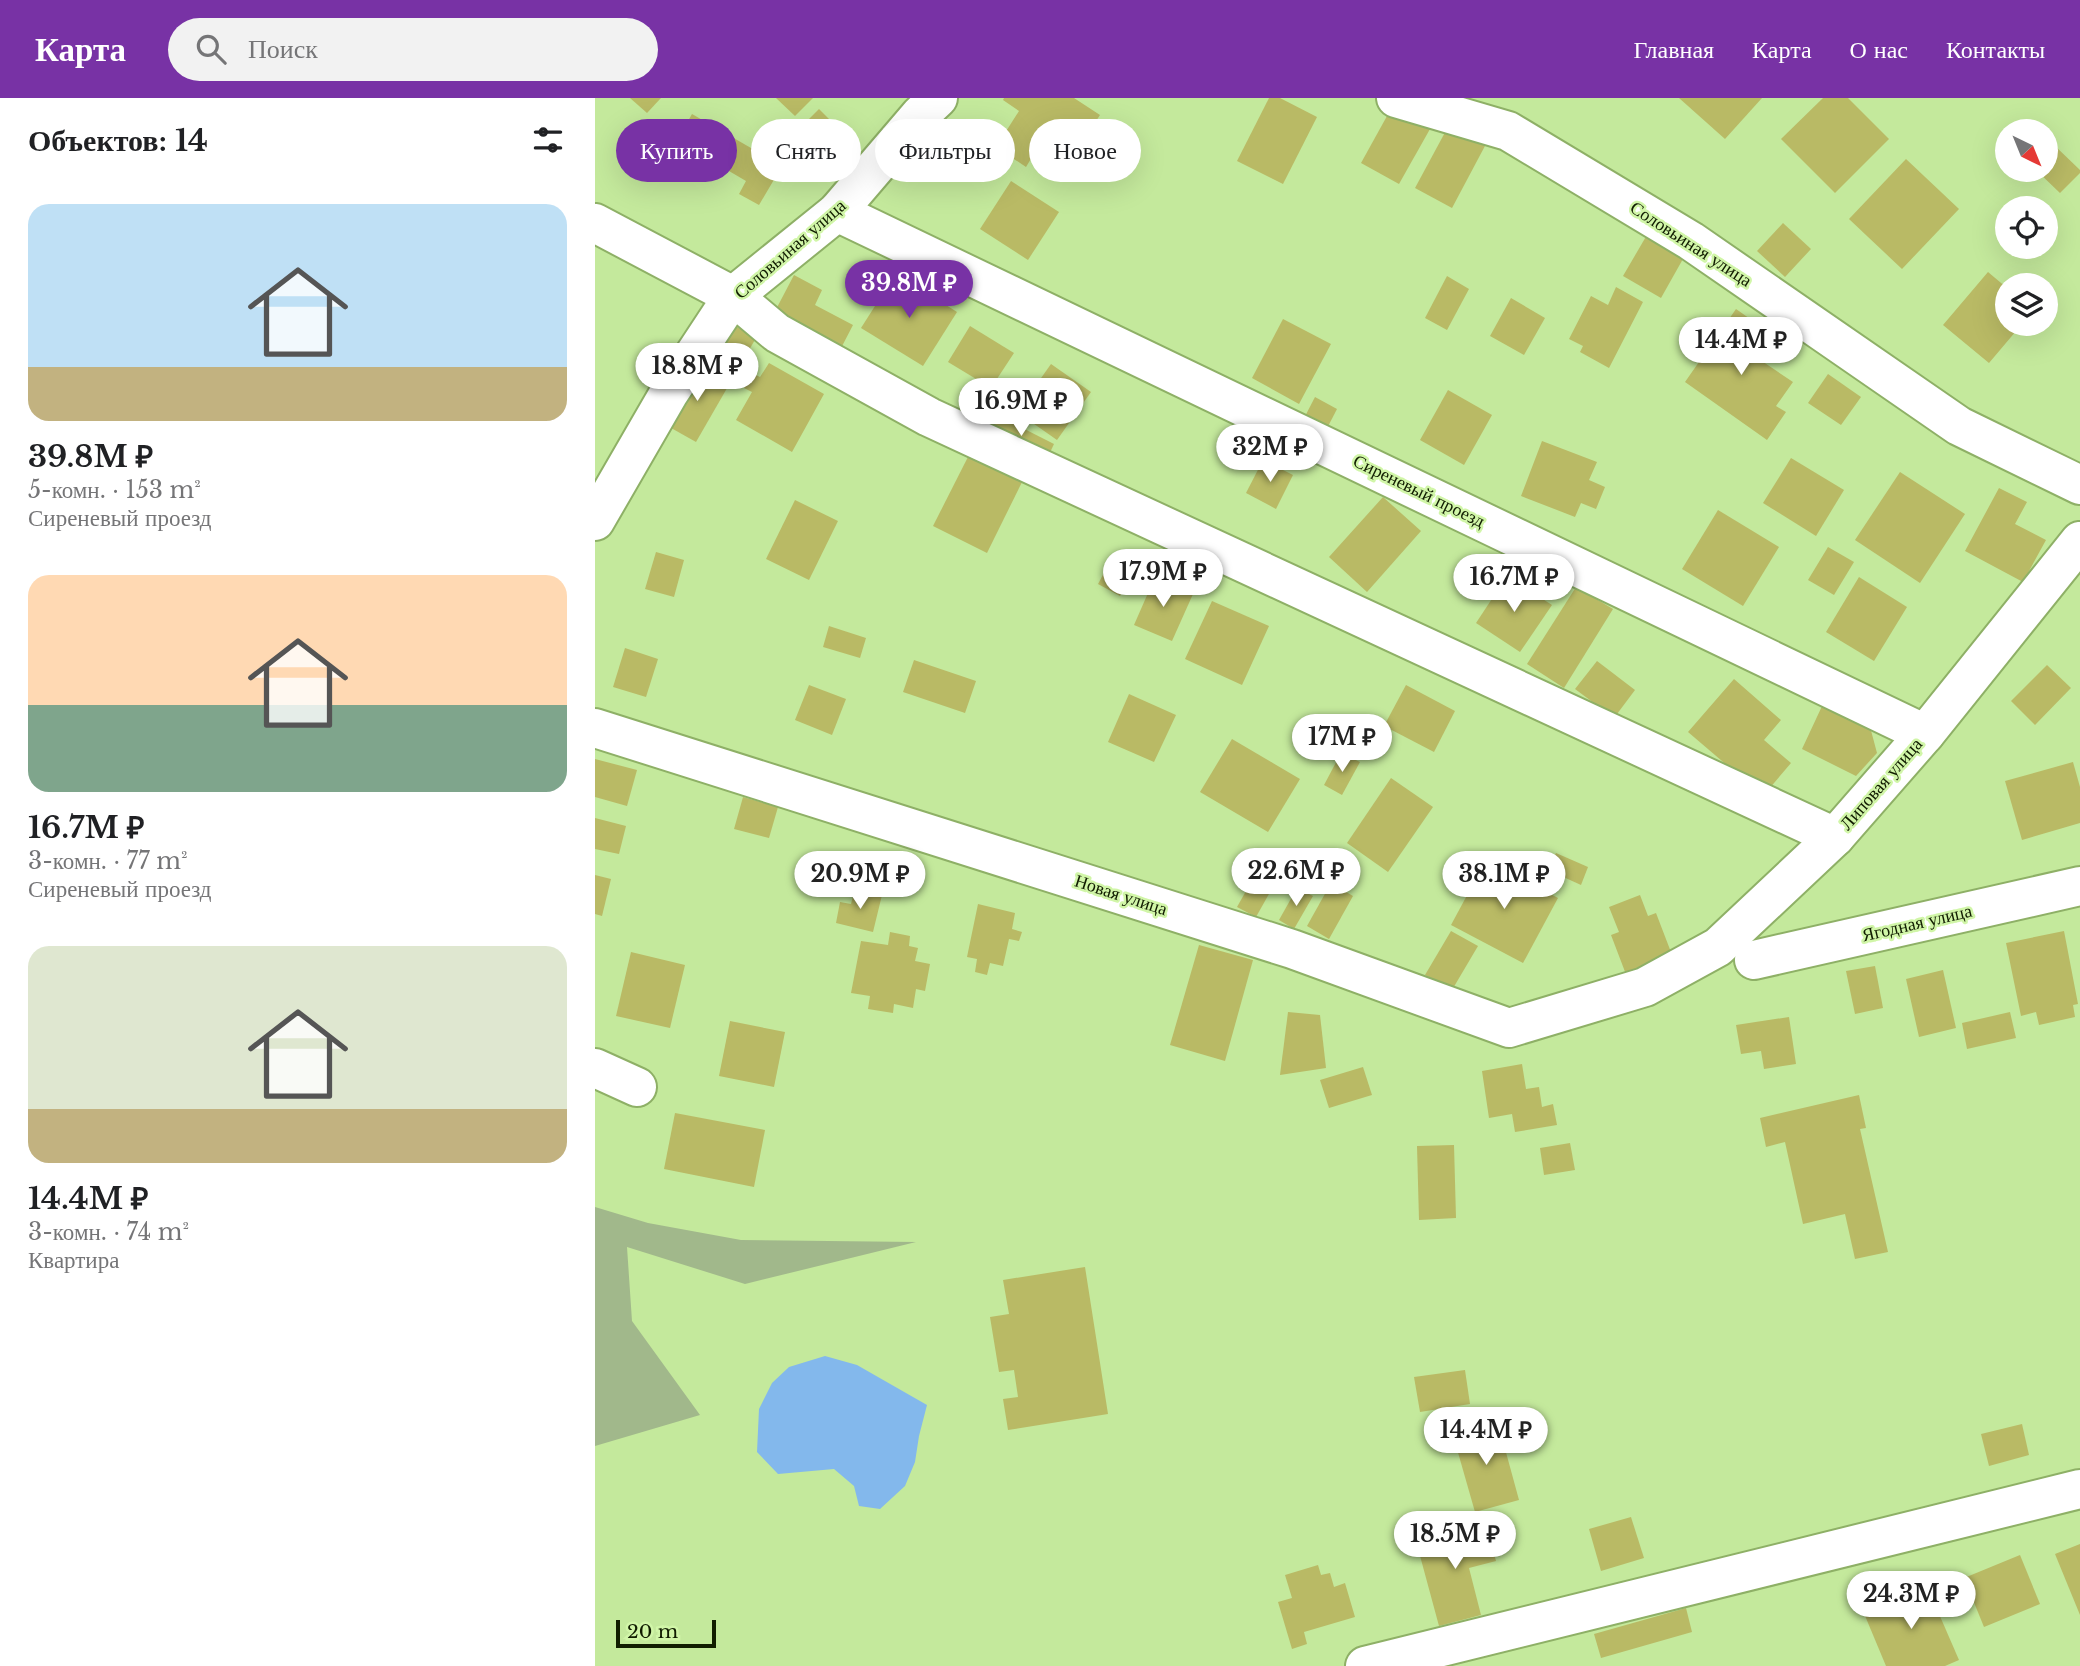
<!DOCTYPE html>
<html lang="ru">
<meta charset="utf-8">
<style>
body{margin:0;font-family:"Libre Baskerville",serif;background:#f2f2f2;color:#202124;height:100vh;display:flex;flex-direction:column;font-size:26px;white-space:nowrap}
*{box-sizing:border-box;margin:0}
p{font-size:23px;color:#757577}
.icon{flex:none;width:38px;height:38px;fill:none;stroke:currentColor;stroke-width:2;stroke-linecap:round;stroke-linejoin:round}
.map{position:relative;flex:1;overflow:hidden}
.drawer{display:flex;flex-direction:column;background:#fff;width:595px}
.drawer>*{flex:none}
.guide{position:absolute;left:21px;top:21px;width:665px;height:63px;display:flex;gap:14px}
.needle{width:46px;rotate:137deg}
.buttons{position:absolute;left:1400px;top:21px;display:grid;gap:14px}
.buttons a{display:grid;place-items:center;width:63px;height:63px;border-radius:50%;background:#fff;box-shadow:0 7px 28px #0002;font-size:35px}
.scale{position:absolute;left:21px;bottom:18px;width:100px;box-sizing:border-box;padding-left:7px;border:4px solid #111d01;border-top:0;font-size:19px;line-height:24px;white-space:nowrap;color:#111d01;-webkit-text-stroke:5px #d1f6a8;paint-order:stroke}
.price{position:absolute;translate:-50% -60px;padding:0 16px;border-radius:24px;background:#fff;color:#222;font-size:23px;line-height:46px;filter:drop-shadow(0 2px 4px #0008)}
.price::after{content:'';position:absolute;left:50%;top:42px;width:21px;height:16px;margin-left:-10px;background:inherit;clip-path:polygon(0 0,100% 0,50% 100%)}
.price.on{background:#7832a5;color:#fff}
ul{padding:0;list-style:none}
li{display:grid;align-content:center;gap:14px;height:371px;padding:0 28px}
li span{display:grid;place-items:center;height:217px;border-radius:21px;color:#555}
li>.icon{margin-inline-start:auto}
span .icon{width:126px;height:126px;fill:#fffc;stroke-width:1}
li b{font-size:30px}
h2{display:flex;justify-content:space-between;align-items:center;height:84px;padding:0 28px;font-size:30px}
.tag{padding:0 24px;border-radius:32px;background:#fff;box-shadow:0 7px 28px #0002;font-size:24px;line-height:63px}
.tag.on{background:#7832a5;color:#fff}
header{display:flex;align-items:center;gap:42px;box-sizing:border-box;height:98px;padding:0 35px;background:#7832a5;color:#fff}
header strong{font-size:33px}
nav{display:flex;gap:38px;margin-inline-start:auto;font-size:24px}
.search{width:490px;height:63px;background:#f2f2f2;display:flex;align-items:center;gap:18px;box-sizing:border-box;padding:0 24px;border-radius:38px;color:#757577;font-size:26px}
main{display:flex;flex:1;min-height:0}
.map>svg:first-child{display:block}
.green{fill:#a1b88b}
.water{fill:#83b8ec}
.building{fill:#b9ba65}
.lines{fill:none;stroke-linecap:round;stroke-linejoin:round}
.minor-casing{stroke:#8eb066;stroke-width:42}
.minor{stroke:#fff;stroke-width:38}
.labels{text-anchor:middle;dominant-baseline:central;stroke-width:5;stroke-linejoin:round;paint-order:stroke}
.street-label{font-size:18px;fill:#111d01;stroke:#d1f6a8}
</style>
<header>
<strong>Карта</strong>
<div class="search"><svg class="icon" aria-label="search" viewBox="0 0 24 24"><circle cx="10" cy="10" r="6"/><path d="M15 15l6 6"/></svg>Поиск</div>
<nav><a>Главная</a><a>Карта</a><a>О нас</a><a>Контакты</a></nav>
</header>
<main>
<section class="drawer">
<h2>Объектов: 14<svg class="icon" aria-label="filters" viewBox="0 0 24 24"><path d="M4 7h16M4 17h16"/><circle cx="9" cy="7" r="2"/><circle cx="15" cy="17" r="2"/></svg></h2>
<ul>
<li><span style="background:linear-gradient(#bfe0f5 75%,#c2b280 0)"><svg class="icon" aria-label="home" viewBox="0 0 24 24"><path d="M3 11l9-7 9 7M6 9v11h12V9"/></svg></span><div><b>39.8M ₽</b><p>5-комн. · 153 m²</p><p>Сиреневый проезд</p></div></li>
<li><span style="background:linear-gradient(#ffd9b3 60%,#7fa58c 0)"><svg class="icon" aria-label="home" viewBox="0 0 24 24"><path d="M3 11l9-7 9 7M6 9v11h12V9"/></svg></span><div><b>16.7M ₽</b><p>3-комн. · 77 m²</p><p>Сиреневый проезд</p></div></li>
<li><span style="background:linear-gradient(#dfe7d0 75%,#c2b280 0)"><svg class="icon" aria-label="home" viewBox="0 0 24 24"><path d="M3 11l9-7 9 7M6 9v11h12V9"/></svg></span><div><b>14.4M ₽</b><p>3-комн. · 74 m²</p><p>Квартира</p></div></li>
</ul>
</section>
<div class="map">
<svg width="1485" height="1568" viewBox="0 0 1485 1568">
<rect width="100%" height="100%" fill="#c4e99c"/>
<path class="green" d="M0,1109L53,1125L146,1142L321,1144L150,1186L32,1149L37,1223L105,1317L0,1348Z"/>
<path class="water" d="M230,1258L262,1267L332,1307L324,1338L320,1364L310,1388L285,1411L264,1408L259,1388L239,1371L183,1376L162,1354L164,1311L177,1285L194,1269Z"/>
<g class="building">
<path d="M35,0H66L52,15Z"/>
<path d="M181,0H218L200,18Z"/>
<path d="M409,0H479L505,17L468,73L440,54L431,69L401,49L424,13L408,2Z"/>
<path d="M674,0H685L722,19L688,86L642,63Z"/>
<path d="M1084,0H1167L1130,41Z"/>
<path d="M1228,0H1253L1294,41L1240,95L1186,41Z"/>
<path d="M797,9L835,31L804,86L766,65Z"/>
<path d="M224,11L243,30L217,56L198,37Z"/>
<path d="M97,16L187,68L164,107L144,96L151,83L117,63L107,81L72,60Z"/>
<path d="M854,27L891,46L857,110L820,90Z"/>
<path d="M1459,47L1485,72V75L1465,95L1441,72H1451V56Z"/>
<path d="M1311,61L1364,111L1307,171L1254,121Z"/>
<path d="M416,83L464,114L433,162L385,131Z"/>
<path d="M1188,125L1216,151L1190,179L1162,153Z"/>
<path d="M1056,130L1093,152L1066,200L1028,178Z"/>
<path d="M1393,174L1412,190V226H1427L1394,265L1348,227Z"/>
<path d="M301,175L362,214L328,268L266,230Z"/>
<path d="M199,177L227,192L220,207L258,227L244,254L177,219Z"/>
<path d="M852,178L874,191L852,232L830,220Z"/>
<path d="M1021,189L1048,204L1014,270L985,254L988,248L974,241L996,198L1013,207Z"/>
<path d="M916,200L950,220L929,257L895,238Z"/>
<path d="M1141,211L1171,232L1155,255L1198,284L1181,308L1191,314L1172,342L1090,284Z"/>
<path d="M688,221L736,246L704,306L657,280Z"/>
<path d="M130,222L161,240L143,271L112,253Z"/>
<path d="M375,228L419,255L396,290L353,264Z"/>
<path d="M174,265L229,296L197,354L141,322L157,294L149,290L157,275L165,279Z"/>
<path d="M456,266L496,294L462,342L422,314Z"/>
<path d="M102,267L135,285L101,344L69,326Z"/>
<path d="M1233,276L1266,299L1246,327L1213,305Z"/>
<path d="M853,292L897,317L869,367L825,342Z"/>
<path d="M720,299L742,311L727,340L705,328Z"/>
<path d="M402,317L459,346L451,363L393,334Z"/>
<path d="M947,343L1002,364L994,382L1010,389L1001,411L986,405L980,419L926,398Z"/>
<path d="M377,351L430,378L392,455L338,428Z"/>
<path d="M1196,360L1249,392L1221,438L1168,405Z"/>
<path d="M668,362L698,377L681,411L651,395Z"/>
<path d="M1305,374L1370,416L1325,485L1260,442Z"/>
<path d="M1404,390L1432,404L1420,426L1451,442L1428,484L1370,453Z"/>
<path d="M788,399L826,433L772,494L734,459Z"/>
<path d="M200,402L243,423L214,482L171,461Z"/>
<path d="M1123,412L1184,449L1148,508L1087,471Z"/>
<path d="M1233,449L1259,464L1239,497L1213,482Z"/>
<path d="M61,454L89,462L79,499L50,491Z"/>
<path d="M519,456L541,467L525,498L503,486Z"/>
<path d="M912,478L957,507L925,554L881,525Z"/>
<path d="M560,479L598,496L577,543L539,527Z"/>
<path d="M1264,479L1312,509L1279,563L1231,534Z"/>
<path d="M981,489L1018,511L969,590L932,566Z"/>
<path d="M617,503L674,528L647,587L590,561Z"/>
<path d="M234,528L271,540L265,560L228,549Z"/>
<path d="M30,550L63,561L51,599L18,589Z"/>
<path d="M319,562L381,583L370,615L308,594Z"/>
<path d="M1002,563L1040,592L1019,620L980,591Z"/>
<path d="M1452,567L1476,590L1440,627L1416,603Z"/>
<path d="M1139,581L1186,622L1169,642L1196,665L1168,698L1093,634Z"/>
<path d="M214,587L251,601L237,637L200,622Z"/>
<path d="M811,587L860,613L839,654L789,628Z"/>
<path d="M534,596L581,617L559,664L513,644Z"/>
<path d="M1228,606L1274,625L1282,655L1261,678L1207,651Z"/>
<path d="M637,641L705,681L673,734L605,694Z"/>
<path d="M746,655L765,664L747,697L729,687Z"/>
<path d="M0,661L42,672L32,708L0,699Z"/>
<path d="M1478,664L1485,689V725L1427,742L1410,683Z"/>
<path d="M796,680L838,709L793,774L752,745Z"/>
<path d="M148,699L183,709L174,740L139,731Z"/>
<path d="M0,720L31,728L24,756L0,751Z"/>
<path d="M961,755L993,769L986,787L953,772Z"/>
<path d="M891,762L963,800L928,865L856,827Z"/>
<path d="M665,768L684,778L661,819L642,809Z"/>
<path d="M0,777L16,781L7,818L0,816Z"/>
<path d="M736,785L758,798L734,841L712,828Z"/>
<path d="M260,790L287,797L278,834L241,825L245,804L256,806Z"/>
<path d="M702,790L718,798L699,831L684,822Z"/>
<path d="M1045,797L1053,818L1061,815L1079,862L1032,879L1016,837L1024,834L1014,809Z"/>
<path d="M383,806L420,815L417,831L427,834L424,843L414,841L408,868L395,865L392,877L380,874L382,861L372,859Z"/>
<path d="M856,833L883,848L857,892L830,877Z"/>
<path d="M1469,833L1483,906L1478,907L1480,919L1444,927L1441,914L1426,918L1411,845Z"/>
<path d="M295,834L315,838L314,848L323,850L320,863L335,866L330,893L321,891L318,910L299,906L298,915L273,911L275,898L256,895L266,843L293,847Z"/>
<path d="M604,847L658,862L630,963L575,947Z"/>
<path d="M36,854L90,867L75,930L21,918Z"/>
<path d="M1280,868L1288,910L1260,916L1251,873Z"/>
<path d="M1348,872L1361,930L1324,939L1311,881Z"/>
<path d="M693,914L725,917L731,970L685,977Z"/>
<path d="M1415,914L1421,940L1372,951L1367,925Z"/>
<path d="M1194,919L1201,966L1169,971L1166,953L1146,956L1141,927Z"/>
<path d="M135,923L190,934L179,989L124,978Z"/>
<path d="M927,966L931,991L944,989L947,1009L958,1006L962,1027L920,1034L917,1016L894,1020L887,973Z"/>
<path d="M768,969L777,997L734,1010L725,982Z"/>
<path d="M1264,997L1271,1030L1265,1031L1293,1154L1260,1161L1250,1116L1208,1126L1190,1044L1171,1049L1165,1020Z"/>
<path d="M80,1015L170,1032L159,1089L69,1071Z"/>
<path d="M975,1045L980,1072L949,1077L945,1050Z"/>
<path d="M859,1047L861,1120L824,1122L822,1048Z"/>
<path d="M490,1169L513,1316L413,1332L408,1301L423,1299L419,1272L404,1274L395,1219L414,1216L408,1182Z"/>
<path d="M870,1272L875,1306L825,1314L819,1279Z"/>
<path d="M903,1325L924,1402L880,1414L858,1337Z"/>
<path d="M1427,1326L1434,1357L1394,1368L1386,1336Z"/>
<path d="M1036,1419L1049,1460L1006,1473L994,1431Z"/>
<path d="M891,1425L901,1463L874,1470L886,1517L844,1528L821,1443Z"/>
<path d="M1485,1446V1517L1460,1456Z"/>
<path d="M1425,1457L1445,1506L1389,1529L1369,1480Z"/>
<path d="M723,1467L726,1477L735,1475L739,1489L750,1485L760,1519L709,1534L712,1546L697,1551L683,1504L697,1500L690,1477Z"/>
<path d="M1331,1486L1364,1562L1350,1568H1291L1268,1513Z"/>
<path d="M1091,1510L1097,1534L1006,1560L999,1536Z"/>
</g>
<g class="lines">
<g class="minor-casing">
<g id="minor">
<path d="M801,0L913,33L1096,143L1364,328L1485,387"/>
<path d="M242,114L1330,636"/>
<path d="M0,125L138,198L182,235L334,319L1240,739"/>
<path d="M0,423L74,295L138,198L242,114L325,17L343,0"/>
<path d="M0,630L697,851L914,930L1050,889L1123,849L1240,739L1330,636L1485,443"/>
<path d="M1159,862L1485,788"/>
<path d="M0,970L42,989"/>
<path d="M770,1568L1485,1391"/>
</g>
</g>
<use href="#minor" class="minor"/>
</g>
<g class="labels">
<g class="street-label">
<text transform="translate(1096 146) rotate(33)">Соловьиная улица</text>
<text transform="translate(195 151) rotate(-41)">Соловьиная улица</text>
<text transform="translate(824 393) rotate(26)">Сиреневый проезд</text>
<text transform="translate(1286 686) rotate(-49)">Липовая улица</text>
<text transform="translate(526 797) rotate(18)">Новая улица</text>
<text transform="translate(1322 825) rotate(-13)">Ягодная улица</text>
</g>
</g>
</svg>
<div class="buttons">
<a><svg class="needle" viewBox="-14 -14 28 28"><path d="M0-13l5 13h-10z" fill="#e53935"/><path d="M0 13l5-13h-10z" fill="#757577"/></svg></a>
<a><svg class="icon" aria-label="locate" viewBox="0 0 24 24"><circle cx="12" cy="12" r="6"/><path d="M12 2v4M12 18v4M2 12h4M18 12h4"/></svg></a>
<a><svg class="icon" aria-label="layers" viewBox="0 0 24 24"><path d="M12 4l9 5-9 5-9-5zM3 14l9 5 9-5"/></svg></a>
</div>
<div class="scale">20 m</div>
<b class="price on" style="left:314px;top:222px">39.8M ₽</b>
<b class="price" style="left:1146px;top:279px">14.4M ₽</b>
<b class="price" style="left:102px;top:305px">18.8M ₽</b>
<b class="price" style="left:426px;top:340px">16.9M ₽</b>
<b class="price" style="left:675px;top:386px">32M ₽</b>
<b class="price" style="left:568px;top:511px">17.9M ₽</b>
<b class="price" style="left:919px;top:516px">16.7M ₽</b>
<b class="price" style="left:747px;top:676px">17M ₽</b>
<b class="price" style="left:701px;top:810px">22.6M ₽</b>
<b class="price" style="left:265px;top:813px">20.9M ₽</b>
<b class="price" style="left:909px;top:813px">38.1M ₽</b>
<b class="price" style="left:891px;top:1369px">14.4M ₽</b>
<b class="price" style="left:860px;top:1473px">18.5M ₽</b>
<b class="price" style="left:1316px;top:1533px">24.3M ₽</b>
<div class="guide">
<a class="tag on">Купить</a>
<a class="tag">Снять</a>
<a class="tag">Фильтры</a>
<a class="tag">Новое</a>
</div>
</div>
</main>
